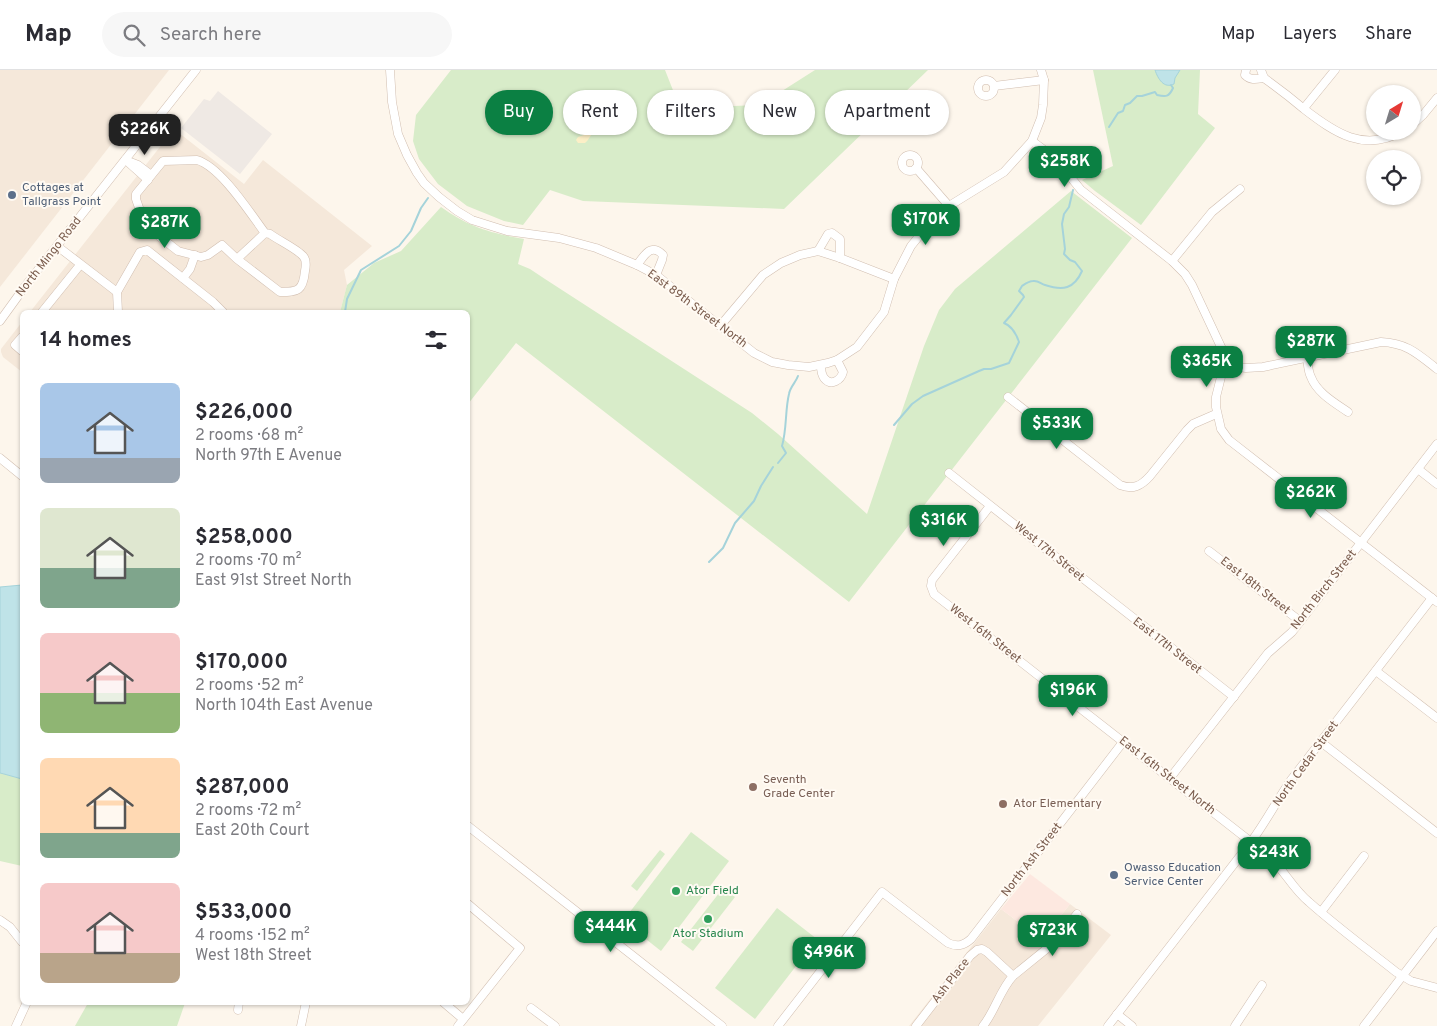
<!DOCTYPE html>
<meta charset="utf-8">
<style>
body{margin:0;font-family:Overpass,sans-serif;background:#f7f7f7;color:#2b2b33;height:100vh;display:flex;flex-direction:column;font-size:19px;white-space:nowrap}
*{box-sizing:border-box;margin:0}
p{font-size:16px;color:#7c7c81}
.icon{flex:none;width:28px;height:28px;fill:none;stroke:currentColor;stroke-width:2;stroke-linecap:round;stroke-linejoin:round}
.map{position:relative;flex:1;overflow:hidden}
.details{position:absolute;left:20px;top:240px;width:450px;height:695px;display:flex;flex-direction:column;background:#fff;border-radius:8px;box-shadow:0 1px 4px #0004}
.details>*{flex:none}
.banner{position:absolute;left:485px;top:20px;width:475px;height:45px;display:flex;gap:10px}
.needle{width:32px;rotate:38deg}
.controls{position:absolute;left:1366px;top:15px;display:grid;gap:10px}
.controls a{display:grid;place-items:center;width:55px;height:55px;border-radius:50%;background:#fff;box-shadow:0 1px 4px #0004;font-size:25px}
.price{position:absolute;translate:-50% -42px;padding:0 11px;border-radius:10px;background:#0b8043;color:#fff;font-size:16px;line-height:32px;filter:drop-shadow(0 1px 2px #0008)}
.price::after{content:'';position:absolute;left:50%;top:30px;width:15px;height:11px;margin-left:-8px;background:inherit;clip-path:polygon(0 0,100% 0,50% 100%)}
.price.on{background:#222;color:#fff}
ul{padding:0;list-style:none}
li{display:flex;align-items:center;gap:15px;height:125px;padding:0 20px}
li span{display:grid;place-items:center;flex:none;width:140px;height:100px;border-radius:8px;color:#555}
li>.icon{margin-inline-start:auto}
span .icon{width:60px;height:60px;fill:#fffc;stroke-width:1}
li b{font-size:21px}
h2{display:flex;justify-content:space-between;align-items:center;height:60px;padding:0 20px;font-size:21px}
.chip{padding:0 18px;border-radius:22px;background:#fff;box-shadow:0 1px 4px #0004;font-size:18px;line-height:45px}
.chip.on{background:#0b8043;color:#fff}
header{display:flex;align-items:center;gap:30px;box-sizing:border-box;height:70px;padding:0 25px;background:#fff;border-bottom:1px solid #e1e1e2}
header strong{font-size:24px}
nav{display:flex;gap:28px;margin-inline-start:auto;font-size:18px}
.search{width:350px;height:45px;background:#f7f7f7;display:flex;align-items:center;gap:12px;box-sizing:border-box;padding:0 18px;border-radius:28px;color:#7c7c81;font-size:19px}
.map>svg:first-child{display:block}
.residential{fill:#f5e8da}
.commercial{fill:#fde8e0}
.industrial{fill:#efe9e4}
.green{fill:#d8ecc9}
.sand{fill:#fcefc7}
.water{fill:#bfe3e8;stroke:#a5d3da}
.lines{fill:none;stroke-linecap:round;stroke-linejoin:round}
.stream{stroke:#a5d3da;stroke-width:2}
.minor-casing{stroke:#d1beb0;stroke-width:9}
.minor{stroke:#fff;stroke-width:8}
.service-dot{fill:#5c6f8a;stroke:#fffaf3;stroke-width:2}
.education-dot{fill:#8d6e63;stroke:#fffaf3;stroke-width:2}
.leisure-dot{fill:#2e9e5b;stroke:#fffaf3;stroke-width:2}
.labels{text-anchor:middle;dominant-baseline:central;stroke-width:4;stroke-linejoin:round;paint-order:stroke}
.service-label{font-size:12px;fill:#4e5e75;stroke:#fffaf3;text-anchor:start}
.street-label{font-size:12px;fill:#7a5c4d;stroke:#fffaf3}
.education-label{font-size:12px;fill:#785e54;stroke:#fffaf3;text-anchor:start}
.leisure-label{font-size:12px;fill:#27864d;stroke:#fffaf3;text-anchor:start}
</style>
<header>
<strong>Map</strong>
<div class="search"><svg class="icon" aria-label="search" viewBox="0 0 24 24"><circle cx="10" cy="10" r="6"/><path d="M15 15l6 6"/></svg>Search here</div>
<nav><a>Map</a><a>Layers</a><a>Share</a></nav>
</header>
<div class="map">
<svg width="1437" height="956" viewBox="0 0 1437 956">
<rect width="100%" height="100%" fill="#fdf6ec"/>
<g class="residential">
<path d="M0,0H169L0,217Z"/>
<path d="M174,59L244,114L263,90L372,176L344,200L347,215L340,242H30Z"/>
<path d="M22,252V302L3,287L1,282V279Z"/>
<path d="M1070,834L1111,865L1038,956H909L1001,839L1042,870Z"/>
</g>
<path class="commercial" d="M1030,804L1070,834L1042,870L1001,839Z"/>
<path class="industrial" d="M218,21L272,64L240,104L181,58L204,29L210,31Z"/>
<g class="green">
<path d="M451,0H665L680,38L760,35L815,0H928L784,139L583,131L550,120L523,155L504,151L467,136L438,114L419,89L413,71L416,45Z"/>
<path d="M1093,0H1200L1198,44L1215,58L1141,155L1095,121L1082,110L1113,96Z"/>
<path d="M1071,121L1132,168L849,532L516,273L468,334V242H340L347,215L374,193L401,181L441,137C469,157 490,163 524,169L518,194L530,199L545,209L752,343L778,364L867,444L924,276L939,240L955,219Z"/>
<path d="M0,703L4,704L22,709V796L0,791Z"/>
<path d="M691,762L729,791L661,881L623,851Z"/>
<path d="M660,780L665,784L637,821L631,816Z"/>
<path d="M723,818L735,827L693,881L681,872Z"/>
<path d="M777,838L817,869L755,949L715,918Z"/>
<path d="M88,933V932L185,933L177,956H75Z"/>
</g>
<path class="sand" d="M589,50H592L594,52V62C590,65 589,70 585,73H578L576,70L578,67L584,65L578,62V58L582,56L587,60L588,58L586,54Z"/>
<g class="water">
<path d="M1155,0H1180L1175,8L1174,14C1164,19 1158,9 1155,0Z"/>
<path d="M22,515V709L4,704L0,703V517Z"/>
</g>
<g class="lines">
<g class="stream">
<path d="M1109,57L1118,43L1123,41L1125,35L1130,33L1137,26H1142L1155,22L1157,25C1166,27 1169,27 1173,18L1171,15"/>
<path d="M345,242L347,229L361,200L399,176L411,161L421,138L428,128"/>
<path d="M894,355L912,334L923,326L979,301L984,299H991L1009,293L1019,272C1016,263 1012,256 1004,253L1011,245L1024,227L1023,225L1019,221L1022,216C1025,214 1029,211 1033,211C1038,210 1041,214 1045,215C1063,221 1074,219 1082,201L1075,192L1070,190L1064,184L1065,179L1062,154L1064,144L1069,137L1073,120"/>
<path d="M778,393L786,383L782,376C787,359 785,340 789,324C790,317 796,312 798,306"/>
<path d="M709,492L723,478L735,453L754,431L761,416L773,397"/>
</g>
<g class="minor-casing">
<g id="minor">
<path d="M390,0L392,32L398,64L407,85L417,103L424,113L439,127L457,141L472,150L507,161L559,168L596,178L637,195L656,205L754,283L772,292L788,295L809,297L828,293L837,290L857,277L884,242L894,209L911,176L928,155L938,144L949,136L1004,102L1032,71L1041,48L1043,35L1044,10L1041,0"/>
<path d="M1246,0L1245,5C1251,11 1257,9 1264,8"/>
<path d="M1261,0L1264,8C1278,18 1291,28 1304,39C1335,63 1364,83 1403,61"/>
<circle cx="986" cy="18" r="8"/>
<path d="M994,16L1044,10"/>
<path d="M1304,38L1335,0"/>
<path d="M1412,55L1423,45L1437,28"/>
<path d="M1032,71L1055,88L1081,120L1172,191L1185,204L1192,215L1222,279L1224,295L1216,327V337L1221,359L1229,370L1437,532"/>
<circle cx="910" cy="93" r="8"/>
<path d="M125,90L138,95L151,105"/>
<path d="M129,93L148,110"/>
<path d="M916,98L949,136"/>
<path d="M57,176L117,222"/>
<path d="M818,181L828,164L832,163L840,169V188"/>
<path d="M237,189L280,222C298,222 303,221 305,201C306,196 307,190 303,186C297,179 278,170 270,164L265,163C250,143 221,97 197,90L163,91L136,124V129L145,155L178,181L201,187L208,185L222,175L237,189L265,163"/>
<path d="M1172,191L1212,142L1240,119"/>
<path d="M637,195C644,186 651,172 663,185L662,190L656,205"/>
<path d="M183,208L190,199L195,185"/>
<path d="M42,242L80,195"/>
<path d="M118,242L117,222L140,182L147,180L213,232L223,242"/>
<path d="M0,251L26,215L196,0"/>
<path d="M720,256L763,205L781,193L800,185L818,181L840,188L894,209"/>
<path d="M22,267L15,275L22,281"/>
<path d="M1307,288C1308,294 1308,301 1311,307C1317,323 1335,333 1348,342"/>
<path d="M1224,295L1246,298L1263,297L1381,272C1407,273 1418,284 1437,299"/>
<path d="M821,296C821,299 822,305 824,308C831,317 841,310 843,302L837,290"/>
<path d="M1008,327L1120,415C1133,420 1141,416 1150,406L1187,360L1193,354L1216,344"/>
<path d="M0,388L22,406"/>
<path d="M1418,399L1437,414"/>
<path d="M949,403L1234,627"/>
<path d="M990,436L932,510L931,516L934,524L1269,786C1284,800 1293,819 1309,832C1337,857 1367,879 1396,902L1411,911L1437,918"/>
<path d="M1209,481L1300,551"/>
<path d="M1376,601L1437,648"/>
<path d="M1321,672L1437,763"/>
<path d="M1170,708L1268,583L1292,562L1437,374"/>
<path d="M468,756L722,956"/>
<path d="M1321,842L1364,786"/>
<path d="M0,850L10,857L22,872"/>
<path d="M443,932L463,949"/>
<path d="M531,938L555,956"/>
<path d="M238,940L239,932"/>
<path d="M1117,944L1132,956"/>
<path d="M16,956L27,932"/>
<path d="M301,956L306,932"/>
<path d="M458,956L520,878L468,834"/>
<path d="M778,956L882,822L948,873C957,877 963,876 971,869L1123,672"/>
<path d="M916,956L970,886L977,880L982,879L987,882L1013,906"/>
<path d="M983,956C995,941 1000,920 1013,906L1055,872L1077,844"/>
<path d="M1108,956L1251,772C1266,752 1277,730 1291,710L1432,528"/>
<path d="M1235,956L1262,915"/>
<path d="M1364,956L1437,861"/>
</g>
</g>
<use href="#minor" class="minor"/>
</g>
<g class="service-dot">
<circle cx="12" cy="125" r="5"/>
<circle cx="1114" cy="805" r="5"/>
</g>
<g class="education-dot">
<circle cx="753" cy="717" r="5"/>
<circle cx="1003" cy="734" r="5"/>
</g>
<g class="leisure-dot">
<circle cx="676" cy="821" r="5"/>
<circle cx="708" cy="849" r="5"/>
</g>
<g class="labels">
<g class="service-label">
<text x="22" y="118">Cottages at<tspan x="22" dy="14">Tallgrass Point</tspan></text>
<text x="1124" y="798">Owasso Education<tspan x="1124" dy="14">Service Center</tspan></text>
</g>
<g class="street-label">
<text transform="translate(49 187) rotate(-52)">North Mingo Road</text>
<text transform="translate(697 239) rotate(37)">East 89th Street North</text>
<text transform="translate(1049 482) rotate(39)">West 17th Street</text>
<text transform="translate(1255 516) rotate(38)">East 18th Street</text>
<text transform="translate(1324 520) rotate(-52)">North Birch Street</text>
<text transform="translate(985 564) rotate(38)">West 16th Street</text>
<text transform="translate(1167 576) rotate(38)">East 17th Street</text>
<text transform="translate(1306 694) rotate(-54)">North Cedar Street</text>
<text transform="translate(1167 706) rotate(38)">East 16th Street North</text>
<text transform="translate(1032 790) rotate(-52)">North Ash Street</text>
<text transform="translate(951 911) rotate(-52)">Ash Place</text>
</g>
<g class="education-label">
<text x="763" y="710">Seventh<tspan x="763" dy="14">Grade Center</tspan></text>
<text x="1013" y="734">Ator Elementary</text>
</g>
<g class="leisure-label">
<text x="686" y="821">Ator Field</text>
<text x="708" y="864" text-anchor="middle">Ator Stadium</text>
</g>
</g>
</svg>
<div class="controls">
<a><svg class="needle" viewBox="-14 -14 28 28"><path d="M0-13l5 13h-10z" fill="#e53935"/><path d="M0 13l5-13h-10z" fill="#7c7c81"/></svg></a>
<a><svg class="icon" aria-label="locate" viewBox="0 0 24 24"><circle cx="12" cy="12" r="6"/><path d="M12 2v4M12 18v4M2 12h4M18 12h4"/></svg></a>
</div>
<b class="price on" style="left:145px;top:86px">$226K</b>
<b class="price" style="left:1065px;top:118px">$258K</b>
<b class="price" style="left:926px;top:176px">$170K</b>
<b class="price" style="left:165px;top:179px">$287K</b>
<b class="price" style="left:1311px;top:298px">$287K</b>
<b class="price" style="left:1207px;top:318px">$365K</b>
<b class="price" style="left:1057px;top:380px">$533K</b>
<b class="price" style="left:1311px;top:449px">$262K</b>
<b class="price" style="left:944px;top:477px">$316K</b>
<b class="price" style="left:1073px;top:647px">$196K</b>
<b class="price" style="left:1274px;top:809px">$243K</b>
<b class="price" style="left:611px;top:883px">$444K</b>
<b class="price" style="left:1053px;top:887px">$723K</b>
<b class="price" style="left:829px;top:909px">$496K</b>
<div class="banner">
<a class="chip on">Buy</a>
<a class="chip">Rent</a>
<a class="chip">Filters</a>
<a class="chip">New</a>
<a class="chip">Apartment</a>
</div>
<section class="details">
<h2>14 homes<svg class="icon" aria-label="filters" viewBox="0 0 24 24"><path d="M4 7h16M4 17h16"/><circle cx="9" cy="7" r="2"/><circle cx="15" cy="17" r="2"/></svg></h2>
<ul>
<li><span style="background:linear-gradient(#a9c7e8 75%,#9aa5b1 0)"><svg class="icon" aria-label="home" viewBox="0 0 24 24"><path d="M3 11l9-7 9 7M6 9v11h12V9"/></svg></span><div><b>$226,000</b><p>2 rooms · 68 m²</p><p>North 97th E Avenue</p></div></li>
<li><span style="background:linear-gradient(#dfe7d0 60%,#7fa58c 0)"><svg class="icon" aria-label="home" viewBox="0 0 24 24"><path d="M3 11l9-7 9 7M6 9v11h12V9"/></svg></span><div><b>$258,000</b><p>2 rooms · 70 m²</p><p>East 91st Street North</p></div></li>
<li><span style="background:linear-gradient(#f6c9c9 60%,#8fb573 0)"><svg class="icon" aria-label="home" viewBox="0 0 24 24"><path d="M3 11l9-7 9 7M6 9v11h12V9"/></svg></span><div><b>$170,000</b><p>2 rooms · 52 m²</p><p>North 104th East Avenue</p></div></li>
<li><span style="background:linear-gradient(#ffd9b3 75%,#7fa58c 0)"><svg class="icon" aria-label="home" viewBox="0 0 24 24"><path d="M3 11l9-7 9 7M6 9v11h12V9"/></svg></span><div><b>$287,000</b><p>2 rooms · 72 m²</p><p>East 20th Court</p></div></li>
<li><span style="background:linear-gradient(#f6c9c9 70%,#b9a48a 0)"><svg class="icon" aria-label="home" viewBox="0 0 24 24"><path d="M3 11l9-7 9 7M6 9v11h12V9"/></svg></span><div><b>$533,000</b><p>4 rooms · 152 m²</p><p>West 18th Street</p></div></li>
</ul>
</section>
</div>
